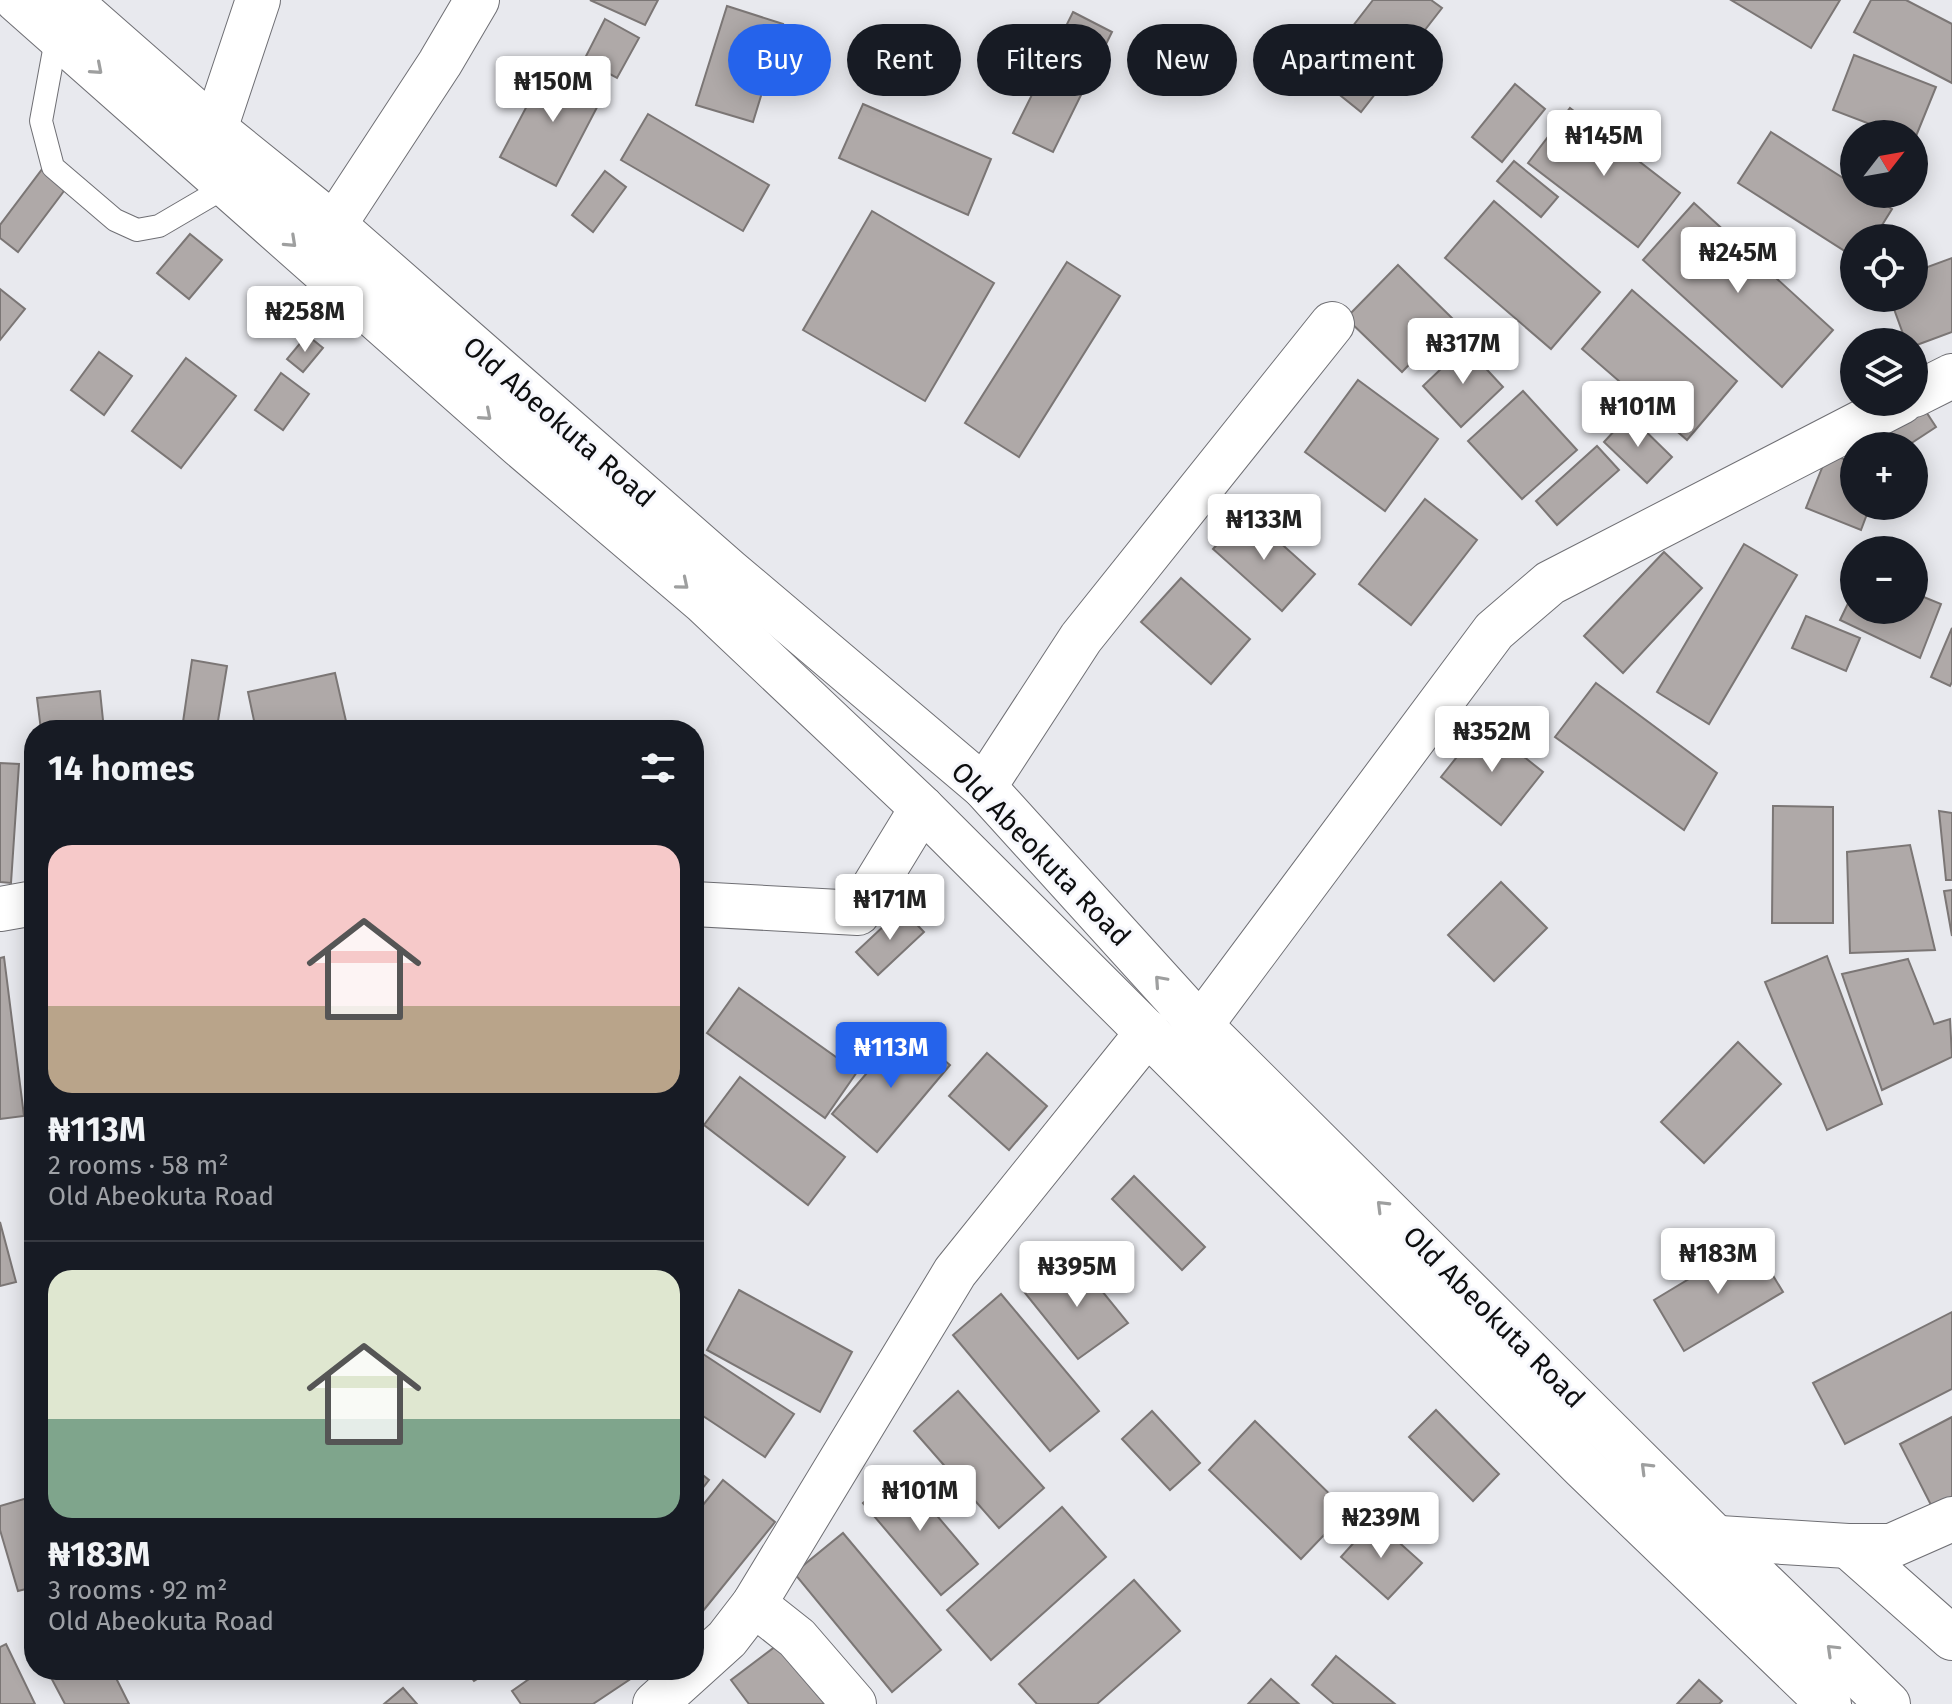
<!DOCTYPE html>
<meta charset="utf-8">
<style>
body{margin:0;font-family:"Fira Sans",sans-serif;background:#242831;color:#f1f3f6;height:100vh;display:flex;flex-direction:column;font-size:30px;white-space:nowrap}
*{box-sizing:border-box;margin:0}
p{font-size:26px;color:#9ea1a6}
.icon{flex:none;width:44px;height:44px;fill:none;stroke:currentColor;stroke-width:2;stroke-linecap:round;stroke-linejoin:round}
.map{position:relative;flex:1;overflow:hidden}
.details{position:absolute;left:24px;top:720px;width:680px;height:960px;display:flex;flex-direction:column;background:#171b24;border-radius:32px;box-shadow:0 4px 20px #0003}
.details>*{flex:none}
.banner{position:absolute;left:728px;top:24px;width:760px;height:72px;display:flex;gap:16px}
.needle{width:52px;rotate:59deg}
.tools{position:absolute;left:1840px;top:120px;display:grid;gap:16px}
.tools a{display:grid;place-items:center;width:88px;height:88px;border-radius:50%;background:#171b24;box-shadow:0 4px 20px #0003;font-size:40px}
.price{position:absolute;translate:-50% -68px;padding:0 18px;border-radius:8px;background:#fff;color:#222;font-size:26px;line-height:52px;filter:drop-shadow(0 2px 4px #0008)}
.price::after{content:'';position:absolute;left:50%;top:48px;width:24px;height:18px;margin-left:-12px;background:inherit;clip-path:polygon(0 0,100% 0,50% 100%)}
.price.current{background:#2563eb;color:#fff}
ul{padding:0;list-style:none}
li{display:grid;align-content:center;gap:16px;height:424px;padding:0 24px}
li+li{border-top:2px solid #363941}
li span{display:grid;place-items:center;height:248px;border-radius:24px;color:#555}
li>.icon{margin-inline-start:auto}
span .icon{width:144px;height:144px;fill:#fffc;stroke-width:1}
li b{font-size:34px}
h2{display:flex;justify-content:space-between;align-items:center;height:96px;padding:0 24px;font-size:34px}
.tag{padding:0 28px;border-radius:36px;background:#171b24;box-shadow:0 4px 20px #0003;font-size:28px;line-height:72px}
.tag.current{background:#2563eb;color:#fff}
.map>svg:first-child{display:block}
.building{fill:#afa9a8;stroke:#7b7675;stroke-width:2}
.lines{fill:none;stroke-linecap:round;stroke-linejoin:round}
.lane-casing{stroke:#6f6f74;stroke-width:24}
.street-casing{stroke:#6f6f74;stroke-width:46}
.highway-casing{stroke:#6f6f74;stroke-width:46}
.lane{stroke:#fff;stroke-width:22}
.street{stroke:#fff;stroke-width:44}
.highway{stroke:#fff;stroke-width:44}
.oneway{stroke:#9e9f9f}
.labels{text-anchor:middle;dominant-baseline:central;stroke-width:6;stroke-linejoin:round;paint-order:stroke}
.street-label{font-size:28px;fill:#0d0e0f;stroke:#f6f7fc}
</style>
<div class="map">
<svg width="1952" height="1704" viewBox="0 0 1952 1704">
<rect width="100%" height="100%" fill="#e8e9ee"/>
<g class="building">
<path d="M590,0H658L645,25Z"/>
<path d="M1373,0H1431L1442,8L1361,112L1315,75Z"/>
<path d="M1731,0H1840L1811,48Z"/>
<path d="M1871,0H1906L1952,24V83L1854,32Z"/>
<path d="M727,6L783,24L753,122L696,105Z"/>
<path d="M1073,12L1112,32L1053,152L1013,133Z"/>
<path d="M605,19L639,38L617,78L584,60Z"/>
<path d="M1854,55L1936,87L1914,141V134H1896L1833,110Z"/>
<path d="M550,62L605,92L556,186L500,157Z"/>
<path d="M1515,84L1545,109L1502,162L1472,137Z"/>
<path d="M863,104L991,159L968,215L839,158Z"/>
<path d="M1570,108L1680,193L1638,247L1528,163Z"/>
<path d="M648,114L769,185L743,231L621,160Z"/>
<path d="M1771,132L1854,185V194H1868L1892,209L1874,238H1854V257L1738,183Z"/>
<path d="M1514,161L1558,197L1541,217L1497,181Z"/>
<path d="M43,168L67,187L18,252L0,238V225Z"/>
<path d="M605,171L626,187L593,232L572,215Z"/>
<path d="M1494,201L1600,292L1551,349L1445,258Z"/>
<path d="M1694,203L1833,330L1782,387L1643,260Z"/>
<path d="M872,211L994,283L925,401L803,330Z"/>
<path d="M190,234L222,260L189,299L157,273Z"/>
<path d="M1952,258V332L1914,346V342H1906L1890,298H1914V272Z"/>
<path d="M1067,262L1120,296L1019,457L965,423Z"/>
<path d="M1398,265L1453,319L1402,372L1346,318Z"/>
<path d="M0,289L25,309L0,340Z"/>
<path d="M1632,290L1737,381L1687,440L1582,349Z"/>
<path d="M307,335L323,348L303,372L287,359Z"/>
<path d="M1465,346L1503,387L1461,427L1423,386Z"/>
<path d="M99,352L132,376L104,415L71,390Z"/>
<path d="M186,358L236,396L181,468L132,431Z"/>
<path d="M281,373L309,394L283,430L255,410Z"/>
<path d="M1358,380L1438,439L1385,511L1305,452Z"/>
<path d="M1523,391L1577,450L1522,499L1468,441Z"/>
<path d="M1923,407L1936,427L1907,446H1893L1885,433Z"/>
<path d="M1629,415L1672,457L1647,483L1604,442Z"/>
<path d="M1597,446L1619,470L1557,525L1536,501Z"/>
<path d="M1828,453L1854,463V506H1870L1861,530L1806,508Z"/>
<path d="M1425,499L1477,540L1411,625L1359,584Z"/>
<path d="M1246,512L1315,574L1282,611L1213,549Z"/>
<path d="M1744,544L1797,575L1709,724L1657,692Z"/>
<path d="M1664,552L1702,588L1623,673L1584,636Z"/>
<path d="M1181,578L1250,639L1211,684L1141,622Z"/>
<path d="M1854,591V610H1914V593L1941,604L1920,658L1840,620Z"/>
<path d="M1806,616L1860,638L1846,671L1792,648Z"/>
<path d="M1952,628V682L1950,686L1931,677Z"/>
<path d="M192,660L227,666L217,727L183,722Z"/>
<path d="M335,673L348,730H256L248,692Z"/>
<path d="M1596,683L1717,773L1684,830L1555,737Z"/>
<path d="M100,691L104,730H41L37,698Z"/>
<path d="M1483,724L1543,772L1501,825L1441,777Z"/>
<path d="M0,763L19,764L11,883L0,882Z"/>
<path d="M1773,806L1833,807V923H1772Z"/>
<path d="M1939,811L1952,813V880H1946Z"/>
<path d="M1910,845L1935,950L1850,953L1847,852Z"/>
<path d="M1501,882L1547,928L1494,981L1448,935Z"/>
<path d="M1952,890V936L1944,891Z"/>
<path d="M902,909L924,932L878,975L856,952Z"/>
<path d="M1827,956L1882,1104L1827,1130L1765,982Z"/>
<path d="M4,957L24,1116L0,1119V958Z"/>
<path d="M1908,959L1934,1024L1950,1019L1952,1057L1882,1090L1842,974Z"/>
<path d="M739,988L857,1072L825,1118L707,1033Z"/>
<path d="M906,1027L950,1065L877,1152L832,1114Z"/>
<path d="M1738,1042L1781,1084L1704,1163L1661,1122Z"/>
<path d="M987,1053L1047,1106L1009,1150L949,1096Z"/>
<path d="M740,1077L845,1157L808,1205L704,1125Z"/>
<path d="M1134,1176L1205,1247L1182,1270L1112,1199Z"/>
<path d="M0,1222L16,1282L0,1286Z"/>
<path d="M1752,1241L1783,1292L1684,1351L1654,1300Z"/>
<path d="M1076,1259L1128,1323L1078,1359L1025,1293Z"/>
<path d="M739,1290L852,1352L820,1412L707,1350Z"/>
<path d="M1001,1294L1099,1411L1050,1451L953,1335Z"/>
<path d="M1952,1312V1389L1845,1444L1813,1383Z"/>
<path d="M703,1354L794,1414L765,1457L694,1410V1368Z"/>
<path d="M958,1391L1044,1488L999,1528L914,1431Z"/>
<path d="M1436,1410L1499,1474L1473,1501L1409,1437Z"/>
<path d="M1152,1411L1200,1463L1170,1490L1122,1439Z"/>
<path d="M1952,1417V1497L1932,1507L1900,1444Z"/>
<path d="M1255,1421L1347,1511L1301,1559L1209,1470Z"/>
<path d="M694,1468L709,1480L694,1499Z"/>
<path d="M899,1471L978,1564L941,1595L863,1503Z"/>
<path d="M723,1480L775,1522L703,1611L694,1603V1516Z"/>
<path d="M34,1496V1587L18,1591L0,1530V1506Z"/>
<path d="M1062,1507L1106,1557L991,1660L947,1610Z"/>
<path d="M1374,1520L1422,1563L1388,1599L1341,1557Z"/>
<path d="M843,1533L941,1650L892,1692L794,1573Z"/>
<path d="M1134,1580L1180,1631L1097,1704H1037L1019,1684Z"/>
<path d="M788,1637L839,1704H749L731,1680Z"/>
<path d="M6,1644L35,1704H0V1647Z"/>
<path d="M1336,1656L1395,1704H1334L1312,1685Z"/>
<path d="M47,1670H112L129,1704H65Z"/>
<path d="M466,1670H492L474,1681Z"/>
<path d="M542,1670H644L593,1704H521L512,1691Z"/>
<path d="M1271,1679L1299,1704H1248Z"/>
<path d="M1699,1680L1722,1701L1719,1704H1677Z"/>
<path d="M403,1688L417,1704H384Z"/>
</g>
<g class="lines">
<g class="lane-casing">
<path id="lane" d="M57,34L41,121L53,167L115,220L137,230L159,226L229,185"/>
</g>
<g class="street-casing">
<g id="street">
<path d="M215,129L258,0"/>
<path d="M334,225L440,63L477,0"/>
<path d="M1914,395L1952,376"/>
<path d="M984,787L1081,638L1332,324"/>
<path d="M694,904L858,913L922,808"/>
<path d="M0,909L34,903"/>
<path d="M1179,1054L1494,631L1550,583L1901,402"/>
<path d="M1689,1536L1848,1546H1891L1952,1519"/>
<path d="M1848,1546L1952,1638"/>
<path d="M754,1604L797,1638L854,1704"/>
<path d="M655,1704L727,1639L754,1604L955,1272L1148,1032"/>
</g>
</g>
<g class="highway-casing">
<g id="highway">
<path d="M17,0L521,446L704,602L922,808L1584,1468L1829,1704"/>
<path d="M68,0L215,129L334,225L729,571L984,787L1199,1024L1714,1536L1888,1704"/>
</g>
</g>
<use href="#lane" class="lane"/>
<use href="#street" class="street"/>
<use href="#highway" class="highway"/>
</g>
<defs><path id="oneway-chevron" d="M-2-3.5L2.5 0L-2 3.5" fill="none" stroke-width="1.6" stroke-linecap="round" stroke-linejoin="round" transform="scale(2)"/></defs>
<g class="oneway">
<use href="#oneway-chevron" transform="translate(97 69) rotate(41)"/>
<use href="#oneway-chevron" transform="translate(291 242) rotate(43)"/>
<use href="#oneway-chevron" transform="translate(486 415) rotate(41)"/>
<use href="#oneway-chevron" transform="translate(683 584) rotate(40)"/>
<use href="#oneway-chevron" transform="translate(1160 981) rotate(-132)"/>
<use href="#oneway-chevron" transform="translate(1382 1206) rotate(-135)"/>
<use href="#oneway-chevron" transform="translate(1646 1468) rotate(-135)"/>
<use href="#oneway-chevron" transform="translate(1832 1650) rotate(-136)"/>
</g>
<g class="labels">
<g class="street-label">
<text transform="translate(559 422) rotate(41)">Old Abeokuta Road</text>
<text transform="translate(1041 854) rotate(46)">Old Abeokuta Road</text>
<text transform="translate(1494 1317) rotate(45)">Old Abeokuta Road</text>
</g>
</g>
</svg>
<div class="tools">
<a><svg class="needle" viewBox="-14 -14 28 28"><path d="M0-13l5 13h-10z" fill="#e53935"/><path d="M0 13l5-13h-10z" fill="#9ea1a6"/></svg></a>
<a><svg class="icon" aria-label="locate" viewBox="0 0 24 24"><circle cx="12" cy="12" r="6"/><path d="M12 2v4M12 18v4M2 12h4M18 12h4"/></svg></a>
<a><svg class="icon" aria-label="layers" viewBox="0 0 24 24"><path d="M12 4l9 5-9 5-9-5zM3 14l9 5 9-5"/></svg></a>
<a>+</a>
<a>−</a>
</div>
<b class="price" style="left:553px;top:124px">₦150M</b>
<b class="price" style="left:1604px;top:178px">₦145M</b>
<b class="price" style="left:1738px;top:295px">₦245M</b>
<b class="price" style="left:305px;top:354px">₦258M</b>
<b class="price" style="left:1463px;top:386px">₦317M</b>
<b class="price" style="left:1638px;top:449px">₦101M</b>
<b class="price" style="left:1264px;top:562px">₦133M</b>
<b class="price" style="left:1492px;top:774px">₦352M</b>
<b class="price" style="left:890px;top:942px">₦171M</b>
<b class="price current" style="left:891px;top:1090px">₦113M</b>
<b class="price" style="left:1718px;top:1296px">₦183M</b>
<b class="price" style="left:1077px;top:1309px">₦395M</b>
<b class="price" style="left:920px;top:1533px">₦101M</b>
<b class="price" style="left:1381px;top:1560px">₦239M</b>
<div class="banner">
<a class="tag current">Buy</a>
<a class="tag">Rent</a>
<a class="tag">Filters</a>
<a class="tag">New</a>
<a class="tag">Apartment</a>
</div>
<section class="details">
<h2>14 homes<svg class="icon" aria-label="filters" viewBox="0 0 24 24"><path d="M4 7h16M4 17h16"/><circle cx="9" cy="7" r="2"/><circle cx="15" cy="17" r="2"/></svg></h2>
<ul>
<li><span style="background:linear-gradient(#f6c9c9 65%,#b9a48a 0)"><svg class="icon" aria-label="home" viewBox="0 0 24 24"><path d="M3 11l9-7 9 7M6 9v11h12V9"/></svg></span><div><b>₦113M</b><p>2 rooms · 58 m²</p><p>Old Abeokuta Road</p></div></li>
<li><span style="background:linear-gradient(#dfe7d0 60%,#7fa58c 0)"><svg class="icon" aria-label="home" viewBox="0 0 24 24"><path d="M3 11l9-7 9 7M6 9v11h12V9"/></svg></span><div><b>₦183M</b><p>3 rooms · 92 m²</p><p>Old Abeokuta Road</p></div></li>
</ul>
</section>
</div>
